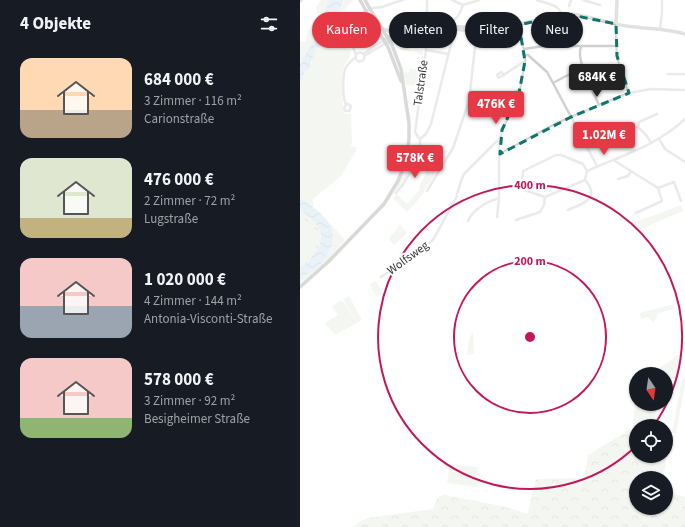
<!DOCTYPE html>
<html lang="de">
<meta charset="utf-8">
<style>
body{margin:0;font-family:"Source Sans 3",sans-serif;background:#242831;color:#f1f3f6;height:100vh;display:flex;flex-direction:column;font-size:15px;white-space:nowrap}
*{box-sizing:border-box;margin:0}
p{font-size:13px;color:#9ea1a6}
.icon{flex:none;width:22px;height:22px;fill:none;stroke:currentColor;stroke-width:2;stroke-linecap:round;stroke-linejoin:round}
.map{position:relative;flex:1;overflow:hidden}
.side{display:flex;flex-direction:column;background:#171b24;width:300px}
.side>*{flex:none}
.banner{position:absolute;left:12px;top:12px;width:313px;height:36px;display:flex;gap:8px}
.needle{width:26px;rotate:167deg}
.tools{position:absolute;left:329px;top:367px;display:grid;gap:8px}
.tools a{display:grid;place-items:center;width:44px;height:44px;border-radius:50%;background:#171b24;box-shadow:0 1px 3px #0004;font-size:20px}
.price{position:absolute;translate:-50% -34px;padding:0 9px;border-radius:4px;background:#e63946;color:#fff;font-size:13px;line-height:26px;filter:drop-shadow(0 1px 2px #0008)}
.price::after{content:'';position:absolute;left:50%;top:24px;width:12px;height:9px;margin-left:-6px;background:inherit;clip-path:polygon(0 0,100% 0,50% 100%)}
.price.current{background:#222;color:#fff}
ul{padding:0;list-style:none}
li{display:flex;align-items:center;gap:12px;height:100px;padding:0 20px}
li span{display:grid;place-items:center;flex:none;width:112px;height:80px;border-radius:12px;color:#555}
li>.icon{margin-inline-start:auto}
span .icon{width:48px;height:48px;fill:#fffc;stroke-width:1}
li b{font-size:17px}
h2{display:flex;justify-content:space-between;align-items:center;height:48px;padding:0 20px;font-size:17px}
.tag{padding:0 14px;border-radius:18px;background:#171b24;box-shadow:0 1px 3px #0004;font-size:14px;line-height:36px}
.tag.current{background:#e63946;color:#fff}
main{display:flex;flex:1;min-height:0}
.map>svg:first-child{display:block}
.green{fill:#e6ecdf}
.forest{fill:url(#forest-crowns)}
.water{fill:url(#water-waves)}
.lines{fill:none;stroke-linecap:round;stroke-linejoin:round}
.street{stroke:#d0d0d0;stroke-width:2.5}
.secondary{stroke:#bdbdbd;stroke-width:3.5}
.primary{stroke:#ababab;stroke-width:3.5}
.secondary-bridge{stroke:#bdbdbd;stroke-width:3.5}
.primary-bridge{stroke:#ababab;stroke-width:3.5}
.marked{fill:none;stroke:#0f766e;stroke-width:3;stroke-dasharray:8 5;stroke-linejoin:round}
.ring{fill:none;stroke:#c2185b;stroke-width:2}
.labels{text-anchor:middle;dominant-baseline:central;stroke-width:4;stroke-linejoin:round;paint-order:stroke}
.street-label{font-size:12px;fill:#333;stroke:#fff}
.centre{fill:#c2185b;stroke:#fff;stroke-width:2}
.ring-label{font-size:12px;text-anchor:middle;font-weight:bold;fill:#c2185b;stroke:#fff;stroke-width:4;stroke-linejoin:round;paint-order:stroke}
</style>
<main>
<section class="side">
<h2>4 Objekte<svg class="icon" aria-label="filters" viewBox="0 0 24 24"><path d="M4 7h16M4 17h16"/><circle cx="9" cy="7" r="2"/><circle cx="15" cy="17" r="2"/></svg></h2>
<ul>
<li><span style="background:linear-gradient(#ffd9b3 65%,#b9a48a 0)"><svg class="icon" aria-label="home" viewBox="0 0 24 24"><path d="M3 11l9-7 9 7M6 9v11h12V9"/></svg></span><div><b>684 000 €</b><p>3 Zimmer · 116 m²</p><p>Carionstraße</p></div></li>
<li><span style="background:linear-gradient(#dfe7d0 75%,#c2b280 0)"><svg class="icon" aria-label="home" viewBox="0 0 24 24"><path d="M3 11l9-7 9 7M6 9v11h12V9"/></svg></span><div><b>476 000 €</b><p>2 Zimmer · 72 m²</p><p>Lugstraße</p></div></li>
<li><span style="background:linear-gradient(#f6c9c9 60%,#9aa5b1 0)"><svg class="icon" aria-label="home" viewBox="0 0 24 24"><path d="M3 11l9-7 9 7M6 9v11h12V9"/></svg></span><div><b>1 020 000 €</b><p>4 Zimmer · 144 m²</p><p>Antonia-Visconti-Straße</p></div></li>
<li><span style="background:linear-gradient(#f6c9c9 75%,#8fb573 0)"><svg class="icon" aria-label="home" viewBox="0 0 24 24"><path d="M3 11l9-7 9 7M6 9v11h12V9"/></svg></span><div><b>578 000 €</b><p>3 Zimmer · 92 m²</p><p>Besigheimer Straße</p></div></li>
</ul>
</section>
<div class="map">
<svg width="385" height="527" viewBox="0 0 385 527">
<defs>
<pattern id="forest-crowns" width="20" height="18" patternUnits="userSpaceOnUse"><rect width="20" height="18" fill="#e6ecdf"/><path d="M2 6a3 3 0 1 1 6 0M12 15a3 3 0 1 1 6 0" fill="none" stroke="#c6cbc0"/></pattern>
<pattern id="water-waves" width="16" height="10" patternUnits="userSpaceOnUse"><rect width="16" height="10" fill="#cfe2ee"/><path d="M0 5q4-4 8 0t8 0" fill="none" stroke="#b2c2cd"/></pattern>
</defs>
<rect width="100%" height="100%" fill="#fff"/>
<g class="green">
<path d="M21,0H30L19,22L14,40L0,63V42L6,41L7,33L18,16L16,7Z"/>
<path d="M44,0H53L39,16L32,37L34,44L51,50C50,61 48,58 44,67C41,75 42,105 44,114H51L52,144L50,146L52,147H56V151L41,176L12,200L14,206L9,205L0,198V82L2,81L5,71L12,63L11,59L15,50L18,49L28,32V27L42,6Z"/>
<path d="M138,30L152,31L149,42L128,41L129,31Z"/>
<path d="M124,31L123,43L110,44L109,50H123V55L117,54V52L100,50L98,44C103,37 115,33 124,31Z"/>
<path d="M109,69L121,70L118,86L106,85L103,72L109,73Z"/>
<path d="M112,156L115,158L105,179L100,183V186L86,204L96,189Z"/>
<path d="M127,168L135,174L124,191V193L107,212L93,198L97,194L107,204L120,189L119,187L125,175Z"/>
<path d="M381,205L383,211L336,231L329,222H336Z"/>
<path d="M0,216C5,220 16,228 18,234C21,243 6,259 0,264Z"/>
<path d="M28,221L45,240L22,267L0,285V280C18,266 45,246 28,221Z"/>
<path d="M100,224L107,233L94,245L89,239Z"/>
<path d="M76,281L83,294L76,297L70,284Z"/>
<path d="M49,296L62,320L57,323L43,299Z"/>
<path d="M42,300L57,323L35,335L25,323L38,315L32,306Z"/>
<path d="M374,304V309L357,314V318L353,322L348,317L342,319L339,313Z"/>
<path d="M173,331L174,354L167,355L169,340Z"/>
<path d="M381,353L380,376L379,378L366,380V374H362L361,367Z"/>
<path d="M385,378V384L376,434L372,432L382,379Z"/>
<path d="M336,385V404H356L355,426H336V428H333Z"/>
<path d="M330,429L336,430V456H366V433L369,434L370,436L363,478H350L335,459L332,433L329,430Z"/>
<path d="M150,464L178,467V487L147,483Z"/>
</g>
<g class="forest">
<path d="M0,210C5,213 8,217 12,220C32,238 15,255 0,268V264C6,259 21,243 18,234C16,228 5,220 0,216Z"/>
<path d="M329,430L332,433L335,459L350,478H336V508H366V492L385,497V527H52L67,518L133,509L137,499L144,494L149,496L202,506L228,514L231,497L236,479L284,478L288,455Z"/>
</g>
<g class="water">
<path d="M30,0H44L38,13L35,15L33,25L28,27L29,29C26,37 23,48 15,50L9,69L5,71L2,81L0,82V63L14,40L19,22Z"/>
<path d="M0,198C26,215 47,232 22,262C17,269 7,274 0,280V268C15,255 32,238 12,220C8,217 5,213 0,210Z"/>
</g>
<g class="lines">
<g class="street">
<path d="M152,0L163,5L179,0"/>
<path d="M237,0C247,4 259,4 262,15"/>
<path d="M283,0L300,5"/>
<path d="M269,6L271,0"/>
<path d="M316,24L317,56L329,93"/>
<path d="M142,25C154,22 159,18 163,5"/>
<path d="M360,29L362,13V0"/>
<path d="M281,47C275,59 294,93 299,105"/>
<path d="M224,49L244,46H317"/>
<path d="M126,50L148,54"/>
<circle cx="60" cy="57" r="4.5"/>
<path d="M63,54L84,40"/>
<path d="M56,55L48,35C49,23 61,11 73,8C76,7 79,8 82,7C89,5 95,2 103,0"/>
<path d="M225,55H228L247,72L253,83L297,166"/>
<path d="M64,56L86,43"/>
<path d="M368,74H385"/>
<path d="M204,75L201,72L197,75L199,78L225,61"/>
<path d="M253,83L283,67"/>
<path d="M196,101L200,100L220,89"/>
<path d="M46,104H48L51,106L50,110L49,111H45L44,109L46,104C42,99 43,76 45,69C47,65 52,60 56,57"/>
<path d="M338,127L347,136L351,143"/>
<path d="M308,137L305,143H302L301,140L334,127H338L339,122L357,114"/>
<path d="M120,139L118,137L115,132L126,50L127,0"/>
<path d="M120,139L126,134L131,124L154,32"/>
<path d="M359,139L365,149L385,162"/>
<path d="M108,146L118,148"/>
<path d="M200,154L255,124L329,93L351,89L385,90"/>
<path d="M106,160L119,148"/>
<path d="M315,161L358,188L374,182L381,201"/>
<path d="M287,171L283,164L261,155H256L223,171L222,186L224,190L245,197L285,180L287,171C321,156 358,145 385,119"/>
<path d="M318,179L328,176L331,171"/>
<path d="M127,191L153,148L169,101L177,29"/>
<path d="M96,193C107,181 114,166 120,150L119,148L120,145V139"/>
<path d="M268,210C283,204 301,198 285,180"/>
<path d="M336,213L362,201L358,188"/>
<path d="M197,217L199,198V141L202,130L219,93L225,61L219,25"/>
<path d="M216,220L240,212L244,205L245,197"/>
<path d="M168,221C172,210 188,201 199,198"/>
<path d="M81,277L113,255L133,240L156,198L161,181L164,174L196,142L199,141"/>
</g>
<g class="secondary">
<path d="M0,1L1,0"/>
<path d="M316,24L317,0"/>
<path d="M132,25L190,29L271,14C290,16 308,23 326,26C346,29 366,28 385,34"/>
<path d="M132,28H143L173,31"/>
<path d="M83,29L96,33"/>
<path d="M199,31L212,28"/>
<path d="M84,40L97,33L121,26"/>
<path d="M86,43L108,33L121,29"/>
</g>
<g class="primary">
<path d="M70,18L88,47L101,81"/>
<path d="M0,287L28,262L84,204L98,181L106,161L109,139V123L101,69L92,45L74,16"/>
</g>
<g class="secondary-bridge">
<path d="M121,26L132,25"/>
<path d="M121,29L132,28"/>
</g>
<g class="primary-bridge">
<path d="M60,0L70,18"/>
<path d="M65,0L74,16"/>
</g>
</g>
<path d="M0 0H385V527H0ZM267,14L316,24L317,56L329,93L271,117L200,154L202,130L219,93L225,61L219,25Z" fill="#fff" fill-opacity=".55" fill-rule="evenodd"/>
<path class="marked" d="M267,14L316,24L317,56L329,93L271,117L200,154L202,130L219,93L225,61L219,25Z"/>
<g class="ring">
<circle cx="230" cy="337" r="76"/>
<path d="M336 446A152 152 0 1 1 354 425"/>
</g>
<g class="labels">
<g class="street-label">
<text transform="translate(121 83) rotate(-82)">Talstraße</text>
<text transform="translate(108 258) rotate(-36)">Wolfsweg</text>
</g>
</g>
<circle cx="230" cy="337" r="6" class="centre"/>
<g class="ring-label">
<text x="230" y="189">400 m</text>
<text x="230" y="265">200 m</text>
</g>
</svg>
<div class="tools">
<a><svg class="needle" viewBox="-14 -14 28 28"><path d="M0-13l5 13h-10z" fill="#e53935"/><path d="M0 13l5-13h-10z" fill="#9ea1a6"/></svg></a>
<a><svg class="icon" aria-label="locate" viewBox="0 0 24 24"><circle cx="12" cy="12" r="6"/><path d="M12 2v4M12 18v4M2 12h4M18 12h4"/></svg></a>
<a><svg class="icon" aria-label="layers" viewBox="0 0 24 24"><path d="M12 4l9 5-9 5-9-5zM3 14l9 5 9-5"/></svg></a>
</div>
<b class="price current" style="left:297px;top:98px">684K €</b>
<b class="price" style="left:196px;top:125px">476K €</b>
<b class="price" style="left:304px;top:156px">1.02M €</b>
<b class="price" style="left:115px;top:179px">578K €</b>
<div class="banner">
<a class="tag current">Kaufen</a>
<a class="tag">Mieten</a>
<a class="tag">Filter</a>
<a class="tag">Neu</a>
</div>
</div>
</main>
